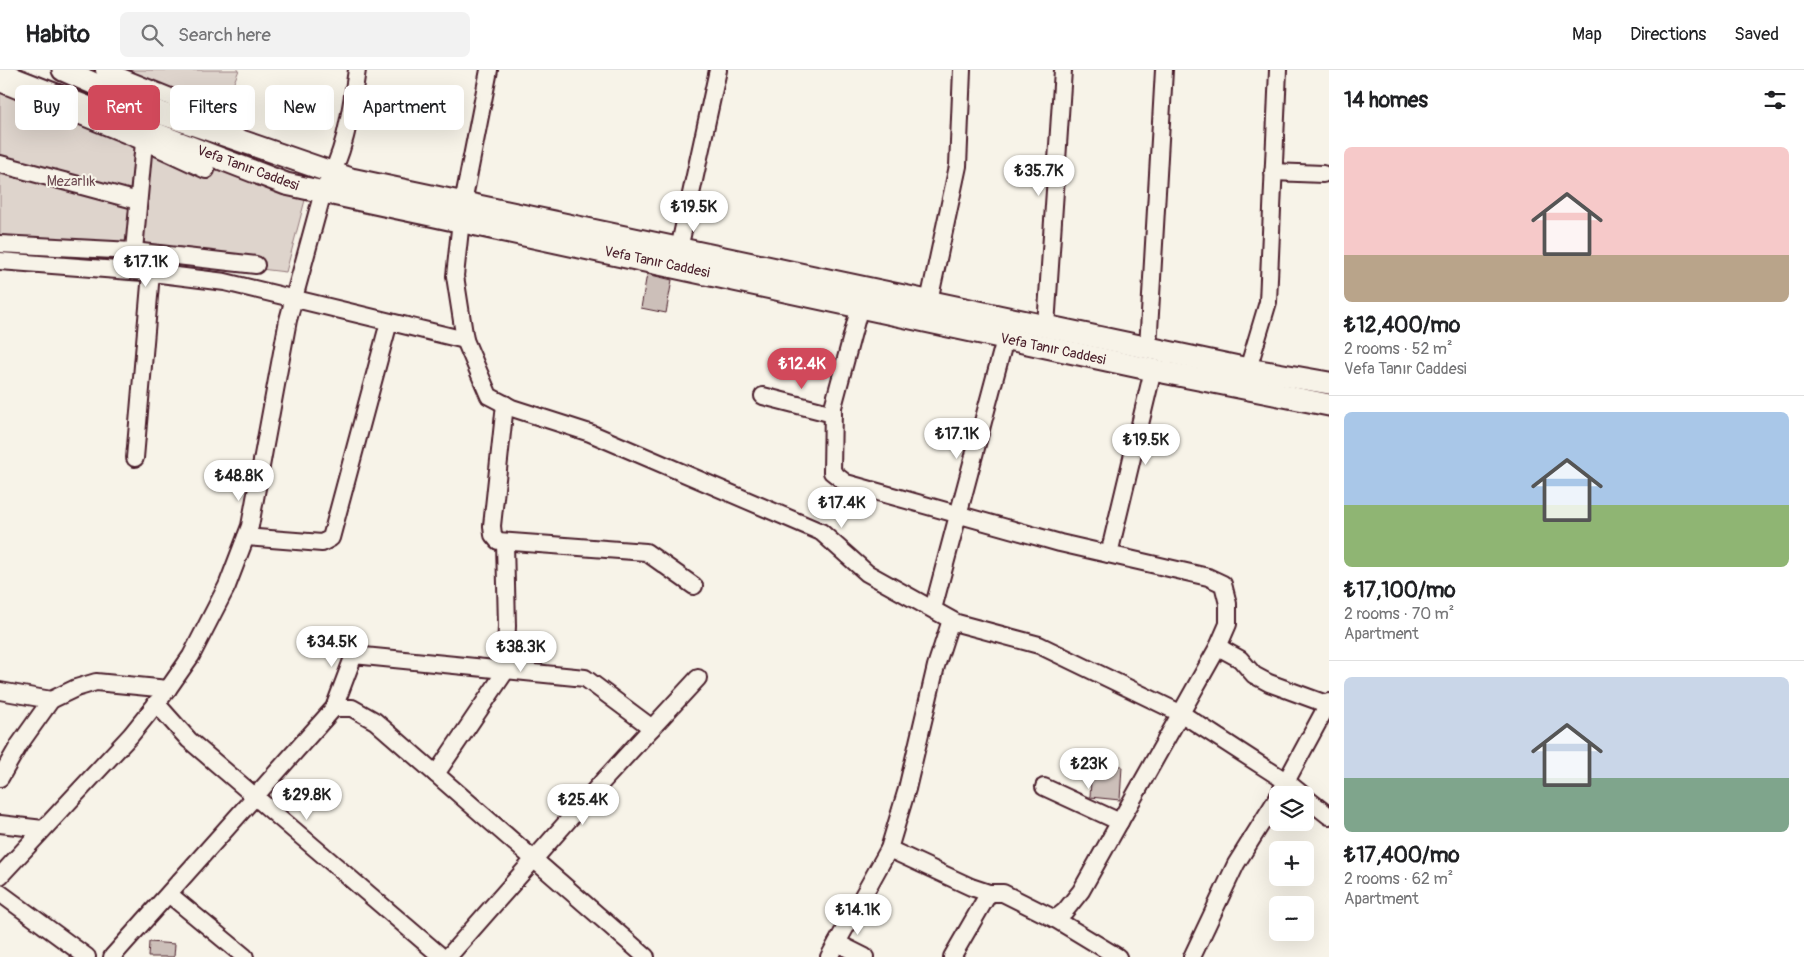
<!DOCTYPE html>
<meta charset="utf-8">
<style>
body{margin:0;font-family:Pangolin,sans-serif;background:#f2f2f2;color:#202124;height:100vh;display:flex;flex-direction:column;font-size:19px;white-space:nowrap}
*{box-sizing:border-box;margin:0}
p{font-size:16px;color:#757577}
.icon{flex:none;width:28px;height:28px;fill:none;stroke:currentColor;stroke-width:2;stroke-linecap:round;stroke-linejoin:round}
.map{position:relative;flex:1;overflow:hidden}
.panel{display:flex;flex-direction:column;background:#fff;width:475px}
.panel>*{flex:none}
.guide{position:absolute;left:15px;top:15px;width:475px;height:45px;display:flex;gap:10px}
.controls{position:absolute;left:1269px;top:716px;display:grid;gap:10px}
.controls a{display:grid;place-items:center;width:45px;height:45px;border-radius:8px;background:#fff;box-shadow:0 5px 20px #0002;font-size:25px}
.price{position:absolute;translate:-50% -42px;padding:0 11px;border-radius:18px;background:#fff;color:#222;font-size:16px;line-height:32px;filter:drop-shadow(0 1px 2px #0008)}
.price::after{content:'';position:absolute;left:50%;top:30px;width:15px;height:11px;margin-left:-8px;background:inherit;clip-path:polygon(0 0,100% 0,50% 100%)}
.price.current{background:#d1495b;color:#fff}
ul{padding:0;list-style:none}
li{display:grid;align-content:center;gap:10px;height:265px;padding:0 15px}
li+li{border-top:1px solid #e0e0e0}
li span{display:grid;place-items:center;height:155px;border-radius:8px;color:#555}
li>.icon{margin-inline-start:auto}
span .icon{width:90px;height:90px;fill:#fffc;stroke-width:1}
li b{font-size:21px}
h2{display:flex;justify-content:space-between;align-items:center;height:60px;padding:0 15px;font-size:21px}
.pill{padding:0 18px;border-radius:8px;background:#fff;box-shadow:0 5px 20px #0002;font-size:18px;line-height:45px}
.pill.current{background:#d1495b;color:#fff}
header{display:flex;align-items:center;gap:30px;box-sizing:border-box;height:70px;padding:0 25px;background:#fff;border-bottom:1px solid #e0e0e0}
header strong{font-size:24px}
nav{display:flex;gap:28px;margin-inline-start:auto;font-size:18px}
.search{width:350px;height:45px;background:#f2f2f2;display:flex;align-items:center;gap:12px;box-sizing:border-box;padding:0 18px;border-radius:8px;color:#757577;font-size:19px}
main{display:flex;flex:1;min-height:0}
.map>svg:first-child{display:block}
.green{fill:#ded4cc;stroke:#947a7c}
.building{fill:#ccbfb9;stroke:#4a1f2b}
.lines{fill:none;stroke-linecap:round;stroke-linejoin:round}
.minor-casing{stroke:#4a1f2b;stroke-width:20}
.major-casing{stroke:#4a1f2b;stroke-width:25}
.minor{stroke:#f7f3e8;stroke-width:16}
.major{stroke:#f7f3e8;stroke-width:21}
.labels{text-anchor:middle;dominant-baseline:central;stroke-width:4;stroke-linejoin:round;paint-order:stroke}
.street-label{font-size:14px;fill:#4a1f2b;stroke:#f7f3e8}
.park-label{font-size:14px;fill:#6f4c53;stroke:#f7f3e8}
</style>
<header>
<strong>Habito</strong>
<div class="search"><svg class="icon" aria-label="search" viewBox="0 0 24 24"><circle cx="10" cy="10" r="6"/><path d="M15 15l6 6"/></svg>Search here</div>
<nav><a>Map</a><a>Directions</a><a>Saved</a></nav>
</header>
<main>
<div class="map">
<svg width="1329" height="887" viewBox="0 0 1329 887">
<rect width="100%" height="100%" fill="#f7f3e8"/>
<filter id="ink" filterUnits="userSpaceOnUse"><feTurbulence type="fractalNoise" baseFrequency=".02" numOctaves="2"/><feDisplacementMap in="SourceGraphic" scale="10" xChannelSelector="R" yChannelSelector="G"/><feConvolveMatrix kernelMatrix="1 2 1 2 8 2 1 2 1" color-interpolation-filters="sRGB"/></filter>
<g filter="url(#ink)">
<g class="green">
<path d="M93,0H239L222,42L202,47Z"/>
<path d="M0,8L305,130L286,202L151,186L0,177Z"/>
</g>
<g class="building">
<path d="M647,204L672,210L666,243L641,238Z"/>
<path d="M1092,693L1122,696L1120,730L1090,727Z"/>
<path d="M149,872L175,874L174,887H148Z"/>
</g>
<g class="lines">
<g class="minor-casing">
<g id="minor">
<path d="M104,0L190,35L199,38L206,36"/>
<path d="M0,13L152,75L206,100"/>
<path d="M0,94L138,131"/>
<path d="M1273,102L1323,104"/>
<path d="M463,133L489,0"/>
<path d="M461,150L455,206L465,270L489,326L512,338L590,363L821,462L867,503L957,553L1039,575L1182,644L1287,712L1303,725"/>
<path d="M0,174L133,181L256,195"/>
<path d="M679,179L718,0"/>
<path d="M0,191L144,202L225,212L465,270"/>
<path d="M133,191L144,72"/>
<path d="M929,231L958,96L962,0"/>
<path d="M860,236L833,337L832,402L846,413L1060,473L1208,507L1223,514L1228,534V554L1218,577L1081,821L1065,841L1055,849L1003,823H989L971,817L889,779"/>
<path d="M1046,256L1063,0"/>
<path d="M1148,278L1164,0"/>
<path d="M1248,299L1268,232L1278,0"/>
<path d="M763,326L833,344"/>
<path d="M505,334L492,456L493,465L498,471L646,482L694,516"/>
<path d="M135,388L151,203"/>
<path d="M246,467L322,473L331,468L389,252"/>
<path d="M1109,484L1153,300"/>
<path d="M933,539L1008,258"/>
<path d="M1218,577L1240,589L1254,605L1269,613L1329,635"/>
<path d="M0,621L51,630L76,618L96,612L168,619"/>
<path d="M156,633L189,670L442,887"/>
<path d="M334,638H352L375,651L646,887"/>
<path d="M436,704L505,602L507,556L505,473"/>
<path d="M0,708L19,675L51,630"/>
<path d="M1044,717L1120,752"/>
<path d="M1281,721L1329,632"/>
<path d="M1305,727L1329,746"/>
<path d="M0,754L43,759"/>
<path d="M0,806L131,665L168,619L191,586L227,516L250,456L288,250L323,122C346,80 350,46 357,0"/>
<path d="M0,823L87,887"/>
<path d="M170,825L245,887"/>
<path d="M1055,849L1118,887"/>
<path d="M837,873L865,887"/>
<path d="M112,887L334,638L354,585L585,608L652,658"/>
<path d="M448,887L602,712L698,608"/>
<path d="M829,887L889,779L907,719L936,596L951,550"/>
<path d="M952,887L989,823"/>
<path d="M1192,887L1236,794L1278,727"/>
</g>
</g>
<g class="major-casing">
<g id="major">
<path d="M63,0L163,44L351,109L1248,299L1329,313"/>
<path d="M0,1L15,9L286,114L1153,300L1329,335"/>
</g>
</g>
<use href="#minor" class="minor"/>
<use href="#major" class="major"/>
</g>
</g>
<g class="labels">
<g class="street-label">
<text transform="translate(248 98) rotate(20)">Vefa Tanır Caddesi</text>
<text transform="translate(657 192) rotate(12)">Vefa Tanır Caddesi</text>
<text transform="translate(1053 279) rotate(12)">Vefa Tanır Caddesi</text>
</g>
<g class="park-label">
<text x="71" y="111">Mezarlık</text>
</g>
</g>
</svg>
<div class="controls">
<a><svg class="icon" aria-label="layers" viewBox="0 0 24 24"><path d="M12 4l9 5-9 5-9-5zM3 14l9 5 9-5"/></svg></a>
<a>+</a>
<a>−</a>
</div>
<b class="price" style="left:1039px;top:127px">₺35.7K</b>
<b class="price" style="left:694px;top:163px">₺19.5K</b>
<b class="price" style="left:146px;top:218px">₺17.1K</b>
<b class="price current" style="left:802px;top:320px">₺12.4K</b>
<b class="price" style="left:957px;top:390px">₺17.1K</b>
<b class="price" style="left:1146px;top:396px">₺19.5K</b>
<b class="price" style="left:239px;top:432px">₺48.8K</b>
<b class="price" style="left:842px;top:459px">₺17.4K</b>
<b class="price" style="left:332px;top:598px">₺34.5K</b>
<b class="price" style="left:521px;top:603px">₺38.3K</b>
<b class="price" style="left:1089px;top:720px">₺23K</b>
<b class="price" style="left:307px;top:751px">₺29.8K</b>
<b class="price" style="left:583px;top:756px">₺25.4K</b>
<b class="price" style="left:858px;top:866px">₺14.1K</b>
<div class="guide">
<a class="pill">Buy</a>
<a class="pill current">Rent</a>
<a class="pill">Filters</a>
<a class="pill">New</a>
<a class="pill">Apartment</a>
</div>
</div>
<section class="panel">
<h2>14 homes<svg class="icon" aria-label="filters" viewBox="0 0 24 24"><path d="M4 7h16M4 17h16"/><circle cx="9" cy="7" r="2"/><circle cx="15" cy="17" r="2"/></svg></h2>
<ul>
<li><span style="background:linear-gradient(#f6c9c9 70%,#b9a48a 0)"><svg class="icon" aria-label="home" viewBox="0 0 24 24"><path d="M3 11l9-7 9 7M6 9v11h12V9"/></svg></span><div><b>₺12,400/mo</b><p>2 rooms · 52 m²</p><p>Vefa Tanır Caddesi</p></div></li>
<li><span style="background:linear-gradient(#a9c7e8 60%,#8fb573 0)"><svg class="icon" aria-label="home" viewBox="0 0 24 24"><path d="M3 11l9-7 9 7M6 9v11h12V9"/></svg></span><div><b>₺17,100/mo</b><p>2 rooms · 70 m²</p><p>Apartment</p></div></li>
<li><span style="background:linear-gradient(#c9d6e8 65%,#7fa58c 0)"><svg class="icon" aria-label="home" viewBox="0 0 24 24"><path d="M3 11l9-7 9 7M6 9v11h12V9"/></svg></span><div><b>₺17,400/mo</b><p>2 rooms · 62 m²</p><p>Apartment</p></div></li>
</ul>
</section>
</main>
